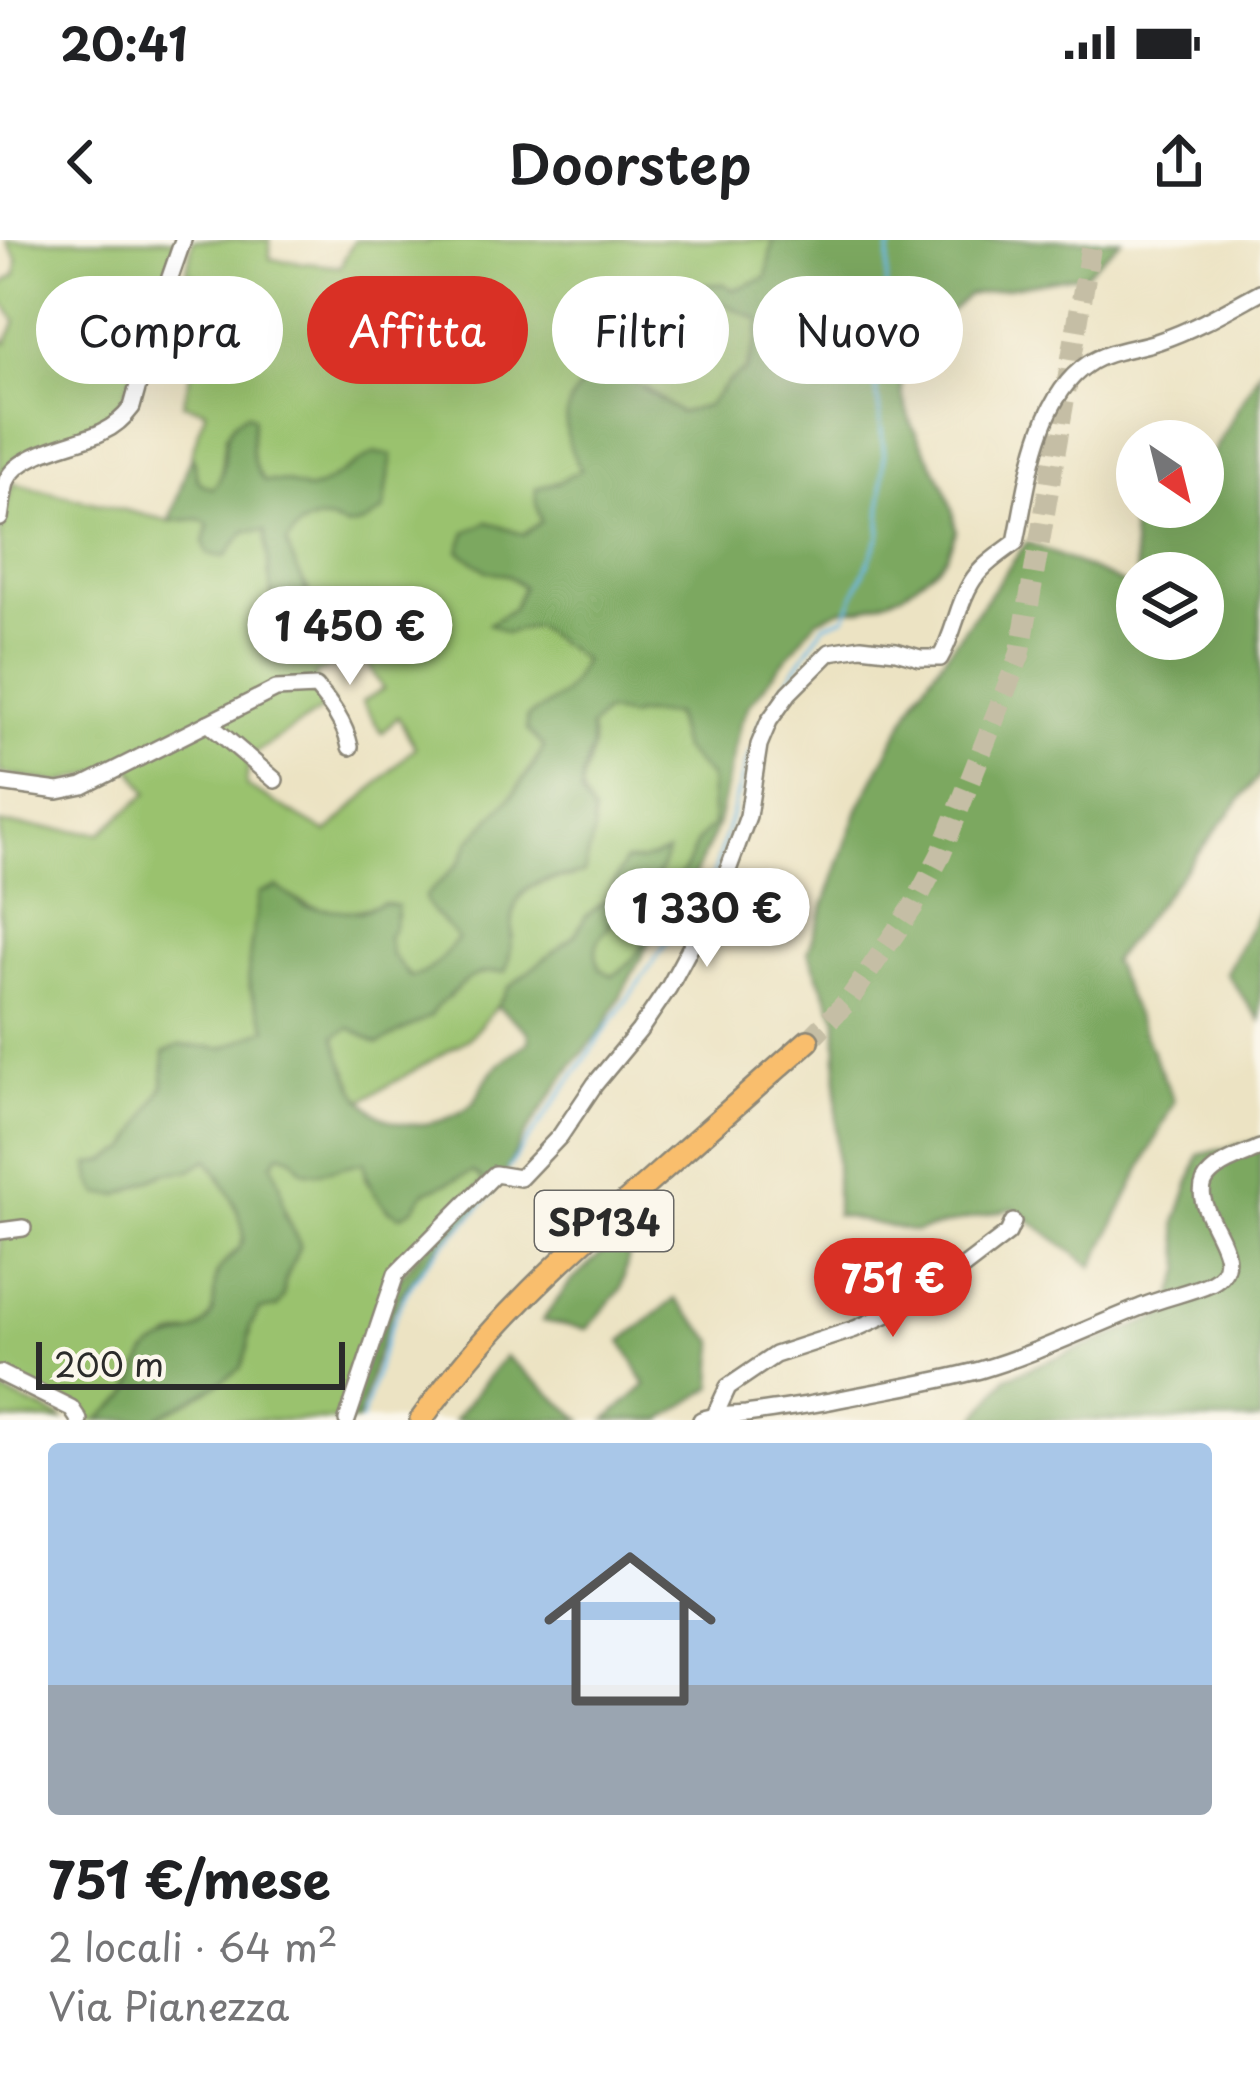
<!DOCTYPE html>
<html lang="it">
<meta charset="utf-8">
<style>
body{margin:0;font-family:"Playpen Sans",sans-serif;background:#f6f6f6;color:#202124;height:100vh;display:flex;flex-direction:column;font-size:45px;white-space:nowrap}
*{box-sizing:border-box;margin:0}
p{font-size:39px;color:#757577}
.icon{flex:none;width:66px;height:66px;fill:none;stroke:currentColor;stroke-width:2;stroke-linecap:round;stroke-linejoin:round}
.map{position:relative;height:1180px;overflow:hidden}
.drawer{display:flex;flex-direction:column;background:#fff;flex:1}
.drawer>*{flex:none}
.banner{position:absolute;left:36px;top:36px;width:1188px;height:108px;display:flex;gap:24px}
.needle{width:78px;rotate:145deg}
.buttons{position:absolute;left:1116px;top:180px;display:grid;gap:24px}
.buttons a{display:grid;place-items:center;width:108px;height:108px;border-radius:50%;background:#fff;box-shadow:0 12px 48px #0002;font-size:60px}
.scale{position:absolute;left:36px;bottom:30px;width:309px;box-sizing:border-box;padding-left:12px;border:6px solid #2b2b2b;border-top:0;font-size:33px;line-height:42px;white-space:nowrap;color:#2b2b2b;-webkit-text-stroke:9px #fbf7ec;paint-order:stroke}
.price{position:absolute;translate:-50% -102px;padding:0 27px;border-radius:42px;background:#fff;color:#222;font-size:39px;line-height:78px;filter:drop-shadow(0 3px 6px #0008)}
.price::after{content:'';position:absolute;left:50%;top:72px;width:36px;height:27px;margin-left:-18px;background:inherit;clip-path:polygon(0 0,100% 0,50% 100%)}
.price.on{background:#d93025;color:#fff}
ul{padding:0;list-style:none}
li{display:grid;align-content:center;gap:24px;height:636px;padding:0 48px}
li span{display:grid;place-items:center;height:372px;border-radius:12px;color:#555}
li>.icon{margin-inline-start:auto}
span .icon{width:216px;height:216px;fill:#fffc;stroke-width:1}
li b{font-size:51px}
.tag{padding:0 42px;border-radius:54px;background:#fff;box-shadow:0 12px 48px #0002;font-size:42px;line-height:108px}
.tag.on{background:#d93025;color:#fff}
.status{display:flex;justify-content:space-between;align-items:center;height:84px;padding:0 60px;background:#fff;direction:ltr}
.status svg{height:33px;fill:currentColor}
header{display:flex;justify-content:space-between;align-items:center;height:156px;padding:0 48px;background:#fff;font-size:54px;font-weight:600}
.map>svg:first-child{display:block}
.green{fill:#9ac26e;stroke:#62764c;stroke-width:3;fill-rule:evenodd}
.forest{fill:#7ba861;stroke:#536a46;stroke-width:3;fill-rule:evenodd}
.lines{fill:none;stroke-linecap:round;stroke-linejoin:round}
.stream{stroke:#6ebce8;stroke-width:3}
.highway-tunnel{stroke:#c5bea5;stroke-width:21;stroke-dasharray:21 10;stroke-linecap:butt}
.minor-casing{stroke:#8c8777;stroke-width:20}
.highway-casing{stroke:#8c8777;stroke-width:26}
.minor{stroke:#fff;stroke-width:15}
.highway{stroke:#f9be6d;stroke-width:21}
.labels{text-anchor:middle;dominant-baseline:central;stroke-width:9;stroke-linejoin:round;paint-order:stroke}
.shield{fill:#fbf7ec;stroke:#696865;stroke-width:3}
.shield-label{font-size:36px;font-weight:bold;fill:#2b2b2b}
</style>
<div class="status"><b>20:41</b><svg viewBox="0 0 49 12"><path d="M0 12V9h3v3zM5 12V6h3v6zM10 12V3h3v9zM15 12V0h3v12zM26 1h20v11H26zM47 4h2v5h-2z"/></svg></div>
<header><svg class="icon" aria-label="back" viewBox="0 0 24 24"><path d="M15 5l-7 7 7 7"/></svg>Doorstep<svg class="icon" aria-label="share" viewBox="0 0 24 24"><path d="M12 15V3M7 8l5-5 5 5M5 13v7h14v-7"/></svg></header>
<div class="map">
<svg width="1260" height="1180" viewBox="0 0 1260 1180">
<rect width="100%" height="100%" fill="#fbf7ec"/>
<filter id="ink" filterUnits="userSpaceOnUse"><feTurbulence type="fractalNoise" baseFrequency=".00833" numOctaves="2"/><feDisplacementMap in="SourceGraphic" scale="24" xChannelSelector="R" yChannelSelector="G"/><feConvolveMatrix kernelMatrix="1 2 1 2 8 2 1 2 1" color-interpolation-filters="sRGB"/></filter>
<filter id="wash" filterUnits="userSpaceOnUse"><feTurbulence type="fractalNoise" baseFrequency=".004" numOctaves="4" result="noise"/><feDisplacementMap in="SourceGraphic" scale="48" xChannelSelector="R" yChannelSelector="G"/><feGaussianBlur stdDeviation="2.7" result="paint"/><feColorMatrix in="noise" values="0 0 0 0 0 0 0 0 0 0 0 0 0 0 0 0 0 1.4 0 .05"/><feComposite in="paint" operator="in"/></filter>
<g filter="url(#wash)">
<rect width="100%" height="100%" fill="#ece3c3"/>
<g class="green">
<path d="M6,0H176L174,25L122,161L100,183L17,217L0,235V96L7,104L16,80L1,61L0,46L16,34L17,18Z"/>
<path d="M193,0H270V19L340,27L354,0L428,3L429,0H773L766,38L733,50L724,44L700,45L760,79L757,100L746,130L729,142L707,166L680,173L645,147L582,230L559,242L537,248L536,261L541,282L523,295L488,282L487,331L507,335L524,347L513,369L491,383L507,393L535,386L583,420C569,456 560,458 527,477L544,507L515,552L470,601L460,622L426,657C429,673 448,685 458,698C445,714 432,735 410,737L392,715L388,697L397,676L383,663C345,678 309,672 277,647C266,676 245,711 249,743C251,758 262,774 267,789L223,808L180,805L163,846L128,909L106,921L119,955L166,933L188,931L207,919L231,956L245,992L240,1008L228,1018L216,1035L213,1071L205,1084L195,1092L174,1096L146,1114L128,1155L99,1180H81L0,1135V584L101,593L148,553L128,524L60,543L0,533V297L12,243L170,281L199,279L209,284L204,303L208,314L225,317L245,291H266L269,311L268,334L309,351L290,318L287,303C301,278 321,276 346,286L374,213L319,247L307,251L287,242L264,241L254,228L249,202L226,195L220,243L213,249L201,245L195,236V222L191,215L206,170L183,164L213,45L187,32ZM361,412L383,449L362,462L382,493L398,477L415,507L327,593L246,546L249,517L332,463L314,435Z"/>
<path d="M605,471L630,477L636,474L673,473L682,509L710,537L713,587C694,599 697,606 687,625C681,636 672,645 665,657C648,689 646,714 613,736L600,729C598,723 595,716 596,710C599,677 659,659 666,613L642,621H625L605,661L585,677L575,695L509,747L497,766L468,799L361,861L339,813L335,795L350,788L378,804L450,756L465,740L488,731L513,697C506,653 533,641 571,637L593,574C571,539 587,541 592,508C593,502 591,495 590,488Z"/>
<path d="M280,912L292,917L303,931L316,933L365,921V938L388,971L413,969L425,952L474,931L484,940L400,1030L344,1180H153L192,1160L241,1128L248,1108L250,1087L259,1070L277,1067L283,1058L285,1041L300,1005C286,978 278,952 272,923Z"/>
<path d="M0,1151L60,1177L63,1180H0Z"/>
</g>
<g class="forest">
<path d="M773,0H1121L1085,34L968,55L913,107L900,131L902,154L911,184L944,246L952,269L956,291L947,315L936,328L902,354L862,369H843L817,380L749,465L740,484L717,587L692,640L655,691L602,791L573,824L526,893L504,935L487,959L443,1000L403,1052L392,1072L371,1132L358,1180H344L393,1046L484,940L473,932L425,952L413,969L400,976C380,967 365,943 364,922L316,933L303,931L292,917L280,913L272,923L281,947L285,976L300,1005L285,1041L283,1058L277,1067L259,1070L250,1086L248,1108L241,1128L209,1150L153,1180H99C107,1171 119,1164 127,1156C137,1144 138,1125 147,1113C163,1095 189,1101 205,1084C220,1068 210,1048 218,1032C224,1020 237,1014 242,1003C250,984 220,935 208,919L188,931L165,933L119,955L99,954L91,940L89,924L106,921L128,909L163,846L164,813L179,805L223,808L267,789C262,774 251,756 249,743C246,722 256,676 259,653L277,647L306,667L359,672L383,663L398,666L394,686L388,697L392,715L410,737C432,735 444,714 458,699C448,685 429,673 425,657L460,622L470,601L515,552L534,526L544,507L527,490V477C560,458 568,456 583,420L535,386L506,393L489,384L513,369L523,347L507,335L487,331L459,311L466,292L488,282L524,295L541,282L536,261V248L559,242L581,230C555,187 562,149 609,126L680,173L707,166L728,142L746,130L757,100L760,80L709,57L699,45L724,44L733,50L766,38ZM605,472L630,477L636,474H674L682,509L710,537L713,586C694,599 697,606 687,625C681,636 672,645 665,657C648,689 646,714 613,736L600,729C598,723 595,716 596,709C599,681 657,658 667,612L642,621H625L605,661L585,677L575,695L509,747L497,766L529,793V802C512,813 499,822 487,838C481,848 477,862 467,868C435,889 392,893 365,863C353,851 339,813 335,796L350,788L378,804L431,776C436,764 442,763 451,754C470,736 478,730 505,732C520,698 497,654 545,640C558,636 571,637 584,633L594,592L593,574L581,555L582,537L592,508L590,488Z"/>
<path d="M1260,129V535L1112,721L1174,861L1093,1027L1013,968L915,992L836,975L837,779L808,712L858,569L919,452L1027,302L1137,349V399H1203V333H1137V337L1130,277L1145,267H1203V230Z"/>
<path d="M247,173L254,178C251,203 248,220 264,241L287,242L307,250L319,247L374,213L392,215L384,270C374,277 361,288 347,286C341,286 335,281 328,280C309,277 296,287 287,303C292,328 310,341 306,367L297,373L279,367L271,353L265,291H245L225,317L208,314L204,303L209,284L199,279L170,281L191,215C201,232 188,242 213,248C236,224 211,193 247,173Z"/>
<path d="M1260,668V781L1226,733Z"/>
<path d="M1260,900V1180H975L1007,1137L1165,1075L1183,1028L1176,983L1199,915Z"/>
<path d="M637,980L621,1049L587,1089L542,1081L569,1044Z"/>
<path d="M675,1059L715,1102L713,1147L662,1180H606L646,1145L622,1101Z"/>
<path d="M505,1116L582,1180H454Z"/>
</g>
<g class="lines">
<g class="stream">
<path d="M778,455L824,385L845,377L880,295L884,212L873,119L883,82L889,11L899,0"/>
<path d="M755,496L763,478"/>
<path d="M508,929L713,637L750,511"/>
<path d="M362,1180C378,1128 390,1069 425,1025C449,996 479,974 499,942"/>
</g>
</g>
</g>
<g filter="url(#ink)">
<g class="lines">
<path class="highway-tunnel" d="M808,801L849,760L913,667L941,614L1020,414L1092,0"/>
<g class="minor-casing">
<g id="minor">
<path d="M0,278C2,267 3,251 7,240C19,212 78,204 102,192C115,186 124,178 132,167L160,66L183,0"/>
<path d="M208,483L275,540"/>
<path d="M0,543L58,551L83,546L276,449L316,447C331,465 345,483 350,507"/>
<path d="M0,991L23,988"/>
<path d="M0,1133L71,1168L79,1180"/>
<path d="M715,1175L728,1147L775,1115L855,1089L903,1067L953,1035L1008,993L1013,982"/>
<path d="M347,1180L396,1034L495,934L520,938L560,896L595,844L639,791L669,747L720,652L748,576L759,505L769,481L789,453L830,412L861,407L896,411L920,418H940C954,395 957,366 971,343C981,326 1000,314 1016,302C1028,246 1036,158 1088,124C1108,110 1136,109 1159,101C1195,89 1227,70 1260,52"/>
<path d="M701,1180C716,1174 730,1176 746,1174C779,1169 813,1165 845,1158C890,1149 936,1142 980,1130C1035,1114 1088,1088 1141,1067C1164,1057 1189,1053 1211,1043C1260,1018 1176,964 1211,933C1224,921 1244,915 1260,908"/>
</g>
</g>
<g class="highway-casing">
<path id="highway" d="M421,1180C483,1091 561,1019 642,948C697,899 753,850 808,801"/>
</g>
<use href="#minor" class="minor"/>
<use href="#highway" class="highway"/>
</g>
</g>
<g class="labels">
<rect class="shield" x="535" y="951" width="138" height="60" rx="9"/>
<g class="shield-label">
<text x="604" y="981">SP134</text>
</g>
</g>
</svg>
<div class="buttons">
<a><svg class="needle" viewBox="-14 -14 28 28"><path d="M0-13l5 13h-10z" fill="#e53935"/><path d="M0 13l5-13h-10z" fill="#757577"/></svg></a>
<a><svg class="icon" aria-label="layers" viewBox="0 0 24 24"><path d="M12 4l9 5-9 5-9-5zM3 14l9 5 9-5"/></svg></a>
</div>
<div class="scale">200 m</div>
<b class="price" style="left:350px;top:448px">1 450 €</b>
<b class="price" style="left:707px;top:730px">1 330 €</b>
<b class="price on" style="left:893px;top:1100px">751 €</b>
<div class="banner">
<a class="tag">Compra</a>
<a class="tag on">Affitta</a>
<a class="tag">Filtri</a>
<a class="tag">Nuovo</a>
</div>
</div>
<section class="drawer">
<ul>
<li><span style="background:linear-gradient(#a9c7e8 65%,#9aa5b1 0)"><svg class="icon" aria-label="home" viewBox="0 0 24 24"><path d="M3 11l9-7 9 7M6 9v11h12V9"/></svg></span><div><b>751 €/mese</b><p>2 locali · 64 m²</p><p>Via Pianezza</p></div></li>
</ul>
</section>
